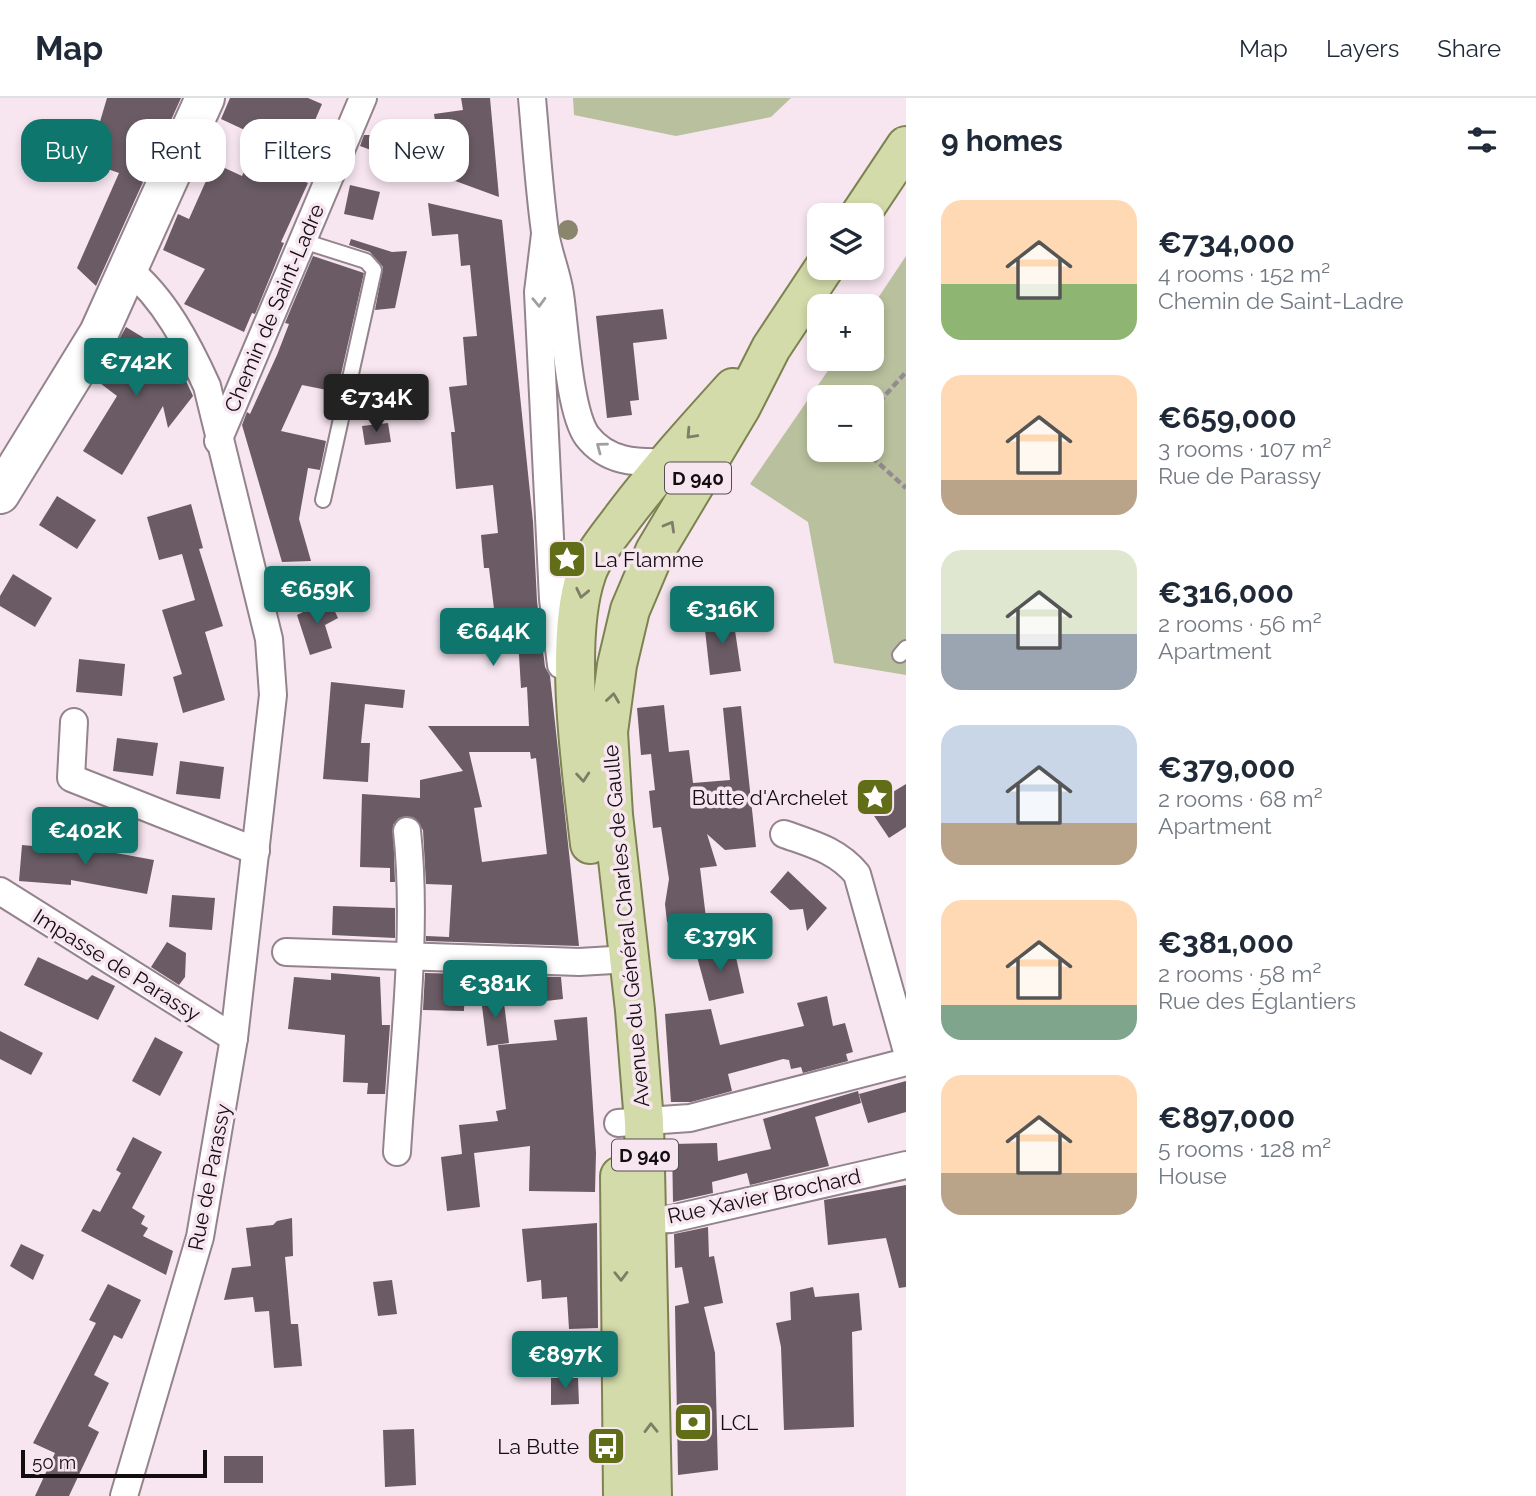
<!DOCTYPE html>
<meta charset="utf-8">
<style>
body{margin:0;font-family:Raleway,sans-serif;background:#f6f6f7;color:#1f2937;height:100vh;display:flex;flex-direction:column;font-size:26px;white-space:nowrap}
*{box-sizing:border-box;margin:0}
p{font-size:23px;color:#747a83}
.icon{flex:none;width:38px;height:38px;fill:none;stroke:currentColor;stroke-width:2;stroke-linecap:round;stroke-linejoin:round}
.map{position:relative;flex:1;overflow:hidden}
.side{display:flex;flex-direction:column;background:#fff;width:630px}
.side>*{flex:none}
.banner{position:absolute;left:21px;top:21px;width:665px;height:63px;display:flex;gap:14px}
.fabs{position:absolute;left:807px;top:105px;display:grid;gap:14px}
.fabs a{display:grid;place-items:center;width:77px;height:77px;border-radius:14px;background:#fff;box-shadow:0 4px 10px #0003;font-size:35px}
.scale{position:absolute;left:21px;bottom:18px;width:186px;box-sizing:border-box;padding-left:7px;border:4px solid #130d10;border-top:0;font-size:19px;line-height:24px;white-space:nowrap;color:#130d10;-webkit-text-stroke:5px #f7e6f0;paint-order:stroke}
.price{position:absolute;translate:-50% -60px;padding:0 16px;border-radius:7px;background:#0f766e;color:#fff;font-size:23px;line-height:46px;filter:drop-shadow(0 2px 4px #0008)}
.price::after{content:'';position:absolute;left:50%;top:42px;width:21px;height:16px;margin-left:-10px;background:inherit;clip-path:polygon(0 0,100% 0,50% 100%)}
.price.active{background:#222;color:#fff}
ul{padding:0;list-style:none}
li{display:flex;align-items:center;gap:21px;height:175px;padding:0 35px}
li span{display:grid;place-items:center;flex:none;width:196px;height:140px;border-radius:21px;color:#555}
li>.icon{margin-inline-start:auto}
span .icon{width:84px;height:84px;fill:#fffc;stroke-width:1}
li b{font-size:30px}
h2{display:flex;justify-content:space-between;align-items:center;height:84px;padding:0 35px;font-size:30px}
.pill{padding:0 24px;border-radius:21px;background:#fff;box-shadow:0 4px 10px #0003;font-size:24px;line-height:63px}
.pill.active{background:#0f766e;color:#fff}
header{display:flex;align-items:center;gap:42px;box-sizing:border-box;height:98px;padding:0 35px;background:#fff;border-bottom:2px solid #e0e1e3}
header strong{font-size:33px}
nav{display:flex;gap:38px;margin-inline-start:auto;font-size:24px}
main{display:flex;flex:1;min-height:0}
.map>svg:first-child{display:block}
.green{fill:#b8c09d;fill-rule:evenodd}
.building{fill:#6a5b64;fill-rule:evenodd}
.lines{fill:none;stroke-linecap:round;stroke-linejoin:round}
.lane-casing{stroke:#93838c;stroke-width:18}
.street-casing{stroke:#93838c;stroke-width:30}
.secondary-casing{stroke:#93838c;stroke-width:42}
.primary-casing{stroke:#7c8350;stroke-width:42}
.path{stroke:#968a91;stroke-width:4.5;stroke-dasharray:7 3.5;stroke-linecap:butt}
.lane{stroke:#fff;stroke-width:14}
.street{stroke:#fff;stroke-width:26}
.secondary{stroke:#fff;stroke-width:38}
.primary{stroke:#d3dbab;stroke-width:38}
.tree{fill:#8a866d}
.oneway{stroke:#a19e9f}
.oneway2{stroke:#7d7e65}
.labels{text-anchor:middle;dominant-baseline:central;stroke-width:7;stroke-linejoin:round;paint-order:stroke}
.shield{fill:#f7e6f0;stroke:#574e53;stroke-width:2}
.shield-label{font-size:19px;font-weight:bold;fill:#130d10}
.street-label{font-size:21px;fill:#130d10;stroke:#f7e6f0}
.poi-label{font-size:21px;fill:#130d10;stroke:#f7e6f0;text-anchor:start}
</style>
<header>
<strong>Map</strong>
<nav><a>Map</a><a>Layers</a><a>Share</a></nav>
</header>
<main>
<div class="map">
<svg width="906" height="1398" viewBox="0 0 906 1398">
<rect width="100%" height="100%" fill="#f7e6f0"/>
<g class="green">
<path d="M573,0H791L771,19L676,38L574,17Z"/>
<path d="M906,158V577L834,565L808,424L750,386L836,261H872V209ZM819,299H872V352H819Z"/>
</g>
<g class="building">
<path d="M107,0H181L96,188L77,170L119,75L88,64Z"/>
<path d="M230,0H308L322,6L291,78L308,85L281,144L284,145L255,216L252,215L244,234L184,206L205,171L163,152L178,116L189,121L214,65L242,78L260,39L221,21Z"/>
<path d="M461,0H490L499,99L360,48L364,37H437L434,16L463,12Z"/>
<path d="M350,87L380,94L373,122L344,116Z"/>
<path d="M428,105L502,122L533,424L537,503L545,569L550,578L579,848L426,843V838L449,839L452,787L426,786L423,732L413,719L399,720L393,727L395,784H390V770L360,769L362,696L420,700V682L463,673L428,628H529L527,589L521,590L517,525L496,527L489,470H484L481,437L498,435L493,387L456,391L451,334H455L449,289L467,287L463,239L477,238L470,167L461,168L458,136L432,138ZM469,654H530L531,661L536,660L547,756L482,764L474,710L482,709Z"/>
<path d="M351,141L392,154L407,153L395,210L375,212L383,169L370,154L349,147Z"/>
<path d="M313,158L364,175L337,294L302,287L281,333L326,343L320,372L308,370L299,421L311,463L282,464L242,327L247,314L250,316L277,257L289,226L285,225Z"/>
<path d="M663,211L667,241L633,245L639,302L630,303L632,317L607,320L596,218Z"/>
<path d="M126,229L175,259L193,298L168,330L163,308L122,377L83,353L117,298L96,282Z"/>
<path d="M388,325L391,344L365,347L362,328Z"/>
<path d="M57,398L96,422L77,451L39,427Z"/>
<path d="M191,406L203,450L199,451L223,528L205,534L225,602L183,615L173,579L182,576L162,512L195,502L182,456L159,462L147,419Z"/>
<path d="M13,476L52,500L35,529L0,508V498Z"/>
<path d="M329,501L338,520L325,527L332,550L310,557L297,517Z"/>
<path d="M733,519L741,573L710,577L704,523Z"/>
<path d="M79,561L125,566L122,598L76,594Z"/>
<path d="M331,584L405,592L403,610L365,606L361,645H370L368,684L323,681Z"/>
<path d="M664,607L669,654L689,652L693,685L730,682L723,610L741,608L756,749L725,752L707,736L717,768L700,770L706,820L667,824L665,806L669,781L661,729L653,730L649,693L655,692L651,656L641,657L637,610Z"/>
<path d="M117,640L158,645L153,678L113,673Z"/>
<path d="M180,663L224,669L220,701L176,696Z"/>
<path d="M906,686V729L889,740L868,709Z"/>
<path d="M56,744L154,762L147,796L71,782V787L19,783L22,747L55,750Z"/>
<path d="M788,773L827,810L807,833L803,811L790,812L770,794Z"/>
<path d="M172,797L215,800L212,832L169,829Z"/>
<path d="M333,808L395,810V840L332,837Z"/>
<path d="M167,844L186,855L185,879L179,887L151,869Z"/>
<path d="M733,846L744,895L709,903L696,855Z"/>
<path d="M38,859L87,882L92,877L115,888L98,922L24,887Z"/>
<path d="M331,875L380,879L382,927H390L385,996H367L368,985L343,984L345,937L288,931L294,879L331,882Z"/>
<path d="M425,875L465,876L464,913L423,912Z"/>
<path d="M517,878L561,879L563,901L521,906Z"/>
<path d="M503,897L509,945L487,948L481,900Z"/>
<path d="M827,898L833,928L845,925L853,954L846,956L848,963L803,975L801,969L791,971L789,962L783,961L728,976L732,993L691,1004H671L665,916L711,911L720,947L804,928L797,905Z"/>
<path d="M587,919L596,1055L595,1094L529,1093L530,1048L474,1055L480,1109L447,1113L441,1059L462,1056L459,1027L498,1023L496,1013L506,1011L498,947L557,942L554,922Z"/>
<path d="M0,933L43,955L31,977L0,961Z"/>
<path d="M155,939L183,954L160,998L132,983Z"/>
<path d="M906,983V1014L868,1025L859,996Z"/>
<path d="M858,993L861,1005L815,1019L829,1068L750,1087L747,1075L712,1084L713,1095L673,1104L672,1046L717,1045L718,1063L771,1051L763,1021Z"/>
<path d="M133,1039L162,1054L132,1110L145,1118L141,1126L148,1130L143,1138L173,1153L166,1177L81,1133L93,1111L100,1114L121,1075L116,1072Z"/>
<path d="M906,1087V1189L899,1190L886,1140L828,1147L824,1102Z"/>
<path d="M292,1120L293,1158L285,1159L291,1226H298L302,1268L274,1270L269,1213L255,1214L253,1199L224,1202L232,1170L251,1168L246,1130L273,1127L277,1123Z"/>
<path d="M597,1125L598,1230L569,1231L567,1199L542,1201L541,1182L527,1184L522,1131Z"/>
<path d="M708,1129L709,1159L714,1158L723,1205L704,1209L715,1255L718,1372L678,1377L675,1208L689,1205L682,1169L675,1170L674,1136Z"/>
<path d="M21,1146L44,1157L33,1182L10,1168Z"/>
<path d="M392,1182L397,1216L378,1218L373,1184Z"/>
<path d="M108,1186L141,1202L122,1241L114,1237L94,1277L109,1285L88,1328L99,1334L69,1398H35L55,1355L33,1345L96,1225L89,1222Z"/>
<path d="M813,1189L815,1199L859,1195L862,1232L852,1234L854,1329L784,1332L781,1249L776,1225L791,1222L790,1194Z"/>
<path d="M551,1280H578L579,1306L551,1307Z"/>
<path d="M414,1331L416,1387L385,1389L383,1332Z"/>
<rect x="224" y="1358" width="39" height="27"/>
</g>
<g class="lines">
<g class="lane-casing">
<g id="lane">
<path d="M303,143L366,163L374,172L323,402"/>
<path d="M900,557L906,550"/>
</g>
</g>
<g class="street-casing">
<g id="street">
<path d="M532,0C536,44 539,90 545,134C548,155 557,175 560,196C565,229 569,313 587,338C607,364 636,365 665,364"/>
<path d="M545,136L538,194L553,501L561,567"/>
<path d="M218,343L363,0"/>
<path d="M74,624L71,680L256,753"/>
<path d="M784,736C812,746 837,752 857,776L906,950"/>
<path d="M0,793L234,940"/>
<path d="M286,854L579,864L630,861"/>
<path d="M618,1025L690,1020L906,964"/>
<path d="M397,1054C403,953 418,832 407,733"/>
<path d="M629,1123L671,1121L906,1067"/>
<path d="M124,1398L200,1139L234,940L273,597L269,541L207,288C188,246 164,200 128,171"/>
</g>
</g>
<g class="secondary-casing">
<path id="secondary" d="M0,396L99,235L205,0"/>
</g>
<g class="primary-casing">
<g id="primary">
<path d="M860,117L906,48"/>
<path d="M590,746C582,674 563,544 586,477C592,457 611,436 623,419C658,373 695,332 733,290"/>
<path d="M620,1078L623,1398"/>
<path d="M652,1398L644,1024L635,912L613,717L608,634L617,567L630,512L655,453L741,309L771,250L824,170"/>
</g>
</g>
<g class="path">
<path d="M872,312L906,274"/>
<path d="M864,352L906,390"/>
</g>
<use href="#lane" class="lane"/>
<use href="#street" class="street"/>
<use href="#secondary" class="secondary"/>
<use href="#primary" class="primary"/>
</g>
<circle class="tree" cx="568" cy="132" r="10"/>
<defs><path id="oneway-chevron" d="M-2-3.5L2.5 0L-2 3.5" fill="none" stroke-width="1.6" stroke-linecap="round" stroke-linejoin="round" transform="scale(1.75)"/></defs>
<g class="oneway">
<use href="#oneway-chevron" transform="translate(539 204) rotate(88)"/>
<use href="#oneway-chevron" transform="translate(601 349) rotate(-143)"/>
</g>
<g class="oneway2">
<use href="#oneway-chevron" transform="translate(691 336) rotate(133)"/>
<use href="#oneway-chevron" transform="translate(670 428) rotate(-60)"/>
<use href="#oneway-chevron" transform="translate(582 495) rotate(102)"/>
<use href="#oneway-chevron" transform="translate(613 600) rotate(-82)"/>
<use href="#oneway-chevron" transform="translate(583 679) rotate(85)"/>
<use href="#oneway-chevron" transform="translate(621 1178) rotate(89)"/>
<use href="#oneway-chevron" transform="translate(651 1330) rotate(-91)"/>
</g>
<defs>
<g id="sight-square" transform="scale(2.0125)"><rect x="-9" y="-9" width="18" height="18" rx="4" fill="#626e17" stroke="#f7e6f0"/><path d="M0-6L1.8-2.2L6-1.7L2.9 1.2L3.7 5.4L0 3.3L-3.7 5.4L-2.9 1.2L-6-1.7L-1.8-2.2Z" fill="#fff"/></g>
<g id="bank-square" transform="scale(2.0125)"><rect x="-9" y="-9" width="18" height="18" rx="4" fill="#626e17" stroke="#f7e6f0"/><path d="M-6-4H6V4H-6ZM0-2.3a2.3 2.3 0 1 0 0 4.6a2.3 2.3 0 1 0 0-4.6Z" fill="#fff"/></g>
<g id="bus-square" transform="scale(2.0125)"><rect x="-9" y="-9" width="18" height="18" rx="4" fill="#626e17" stroke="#f7e6f0"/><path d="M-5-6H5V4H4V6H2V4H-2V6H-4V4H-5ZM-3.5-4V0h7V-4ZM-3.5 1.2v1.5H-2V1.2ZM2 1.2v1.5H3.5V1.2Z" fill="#fff"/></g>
</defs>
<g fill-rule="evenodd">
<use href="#sight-square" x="567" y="461"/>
<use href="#sight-square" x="875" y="699"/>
<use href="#bank-square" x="693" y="1324"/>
<use href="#bus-square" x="606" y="1348"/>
</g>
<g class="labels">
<g class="shield">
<rect x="665" y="364.5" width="66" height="31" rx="5"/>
<rect x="612" y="1041.5" width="66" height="31" rx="5"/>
</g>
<g class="shield-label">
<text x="698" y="380">D 940</text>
<text x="645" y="1057">D 940</text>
</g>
<g class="street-label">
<text transform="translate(274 210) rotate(-67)">Chemin de Saint-Ladre</text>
<text transform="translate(626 828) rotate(-95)">Avenue du Général Charles de Gaulle</text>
<text transform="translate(117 867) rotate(32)">Impasse de Parassy</text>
<text transform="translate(209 1079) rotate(-79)">Rue de Parassy</text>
<text transform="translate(764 1098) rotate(-12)">Rue Xavier Brochard</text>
</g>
<g class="poi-label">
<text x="594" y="461">La Flamme</text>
<text x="848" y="699" text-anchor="end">Butte d'Archelet</text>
<text x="720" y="1324">LCL</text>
<text x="579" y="1348" text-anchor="end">La Butte</text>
</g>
</g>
</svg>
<div class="fabs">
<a><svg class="icon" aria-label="layers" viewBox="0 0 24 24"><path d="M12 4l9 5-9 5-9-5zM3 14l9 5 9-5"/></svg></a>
<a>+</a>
<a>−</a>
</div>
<div class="scale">50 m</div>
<b class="price" style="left:136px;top:300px">€742K</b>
<b class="price active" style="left:376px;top:336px">€734K</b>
<b class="price" style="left:317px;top:528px">€659K</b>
<b class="price" style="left:722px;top:548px">€316K</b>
<b class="price" style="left:493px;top:570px">€644K</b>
<b class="price" style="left:85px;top:769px">€402K</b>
<b class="price" style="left:720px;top:875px">€379K</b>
<b class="price" style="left:495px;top:922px">€381K</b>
<b class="price" style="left:565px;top:1293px">€897K</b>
<div class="banner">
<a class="pill active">Buy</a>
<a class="pill">Rent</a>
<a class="pill">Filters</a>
<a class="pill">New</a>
</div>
</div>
<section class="side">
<h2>9 homes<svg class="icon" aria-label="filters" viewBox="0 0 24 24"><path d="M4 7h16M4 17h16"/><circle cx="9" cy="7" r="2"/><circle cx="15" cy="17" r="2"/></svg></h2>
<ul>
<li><span style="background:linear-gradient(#ffd9b3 60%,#8fb573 0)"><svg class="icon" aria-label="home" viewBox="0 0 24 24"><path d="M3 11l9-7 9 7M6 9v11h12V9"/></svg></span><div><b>€734,000</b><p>4 rooms · 152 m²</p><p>Chemin de Saint-Ladre</p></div></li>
<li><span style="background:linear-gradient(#ffd9b3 75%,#b9a48a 0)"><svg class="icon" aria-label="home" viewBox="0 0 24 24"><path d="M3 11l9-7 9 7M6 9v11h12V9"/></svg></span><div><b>€659,000</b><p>3 rooms · 107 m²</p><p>Rue de Parassy</p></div></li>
<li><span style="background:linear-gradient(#dfe7d0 60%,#9aa5b1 0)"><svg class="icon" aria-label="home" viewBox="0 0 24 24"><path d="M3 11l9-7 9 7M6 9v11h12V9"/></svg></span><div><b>€316,000</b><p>2 rooms · 56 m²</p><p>Apartment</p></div></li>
<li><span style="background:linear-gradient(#c9d6e8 70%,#b9a48a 0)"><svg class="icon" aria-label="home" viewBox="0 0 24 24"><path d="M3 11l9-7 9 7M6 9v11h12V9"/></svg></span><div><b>€379,000</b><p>2 rooms · 68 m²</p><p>Apartment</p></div></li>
<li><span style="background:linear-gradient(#ffd9b3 75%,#7fa58c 0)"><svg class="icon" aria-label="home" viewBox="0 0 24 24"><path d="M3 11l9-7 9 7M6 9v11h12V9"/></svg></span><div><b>€381,000</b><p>2 rooms · 58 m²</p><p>Rue des Églantiers</p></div></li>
<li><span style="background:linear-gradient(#ffd9b3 70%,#b9a48a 0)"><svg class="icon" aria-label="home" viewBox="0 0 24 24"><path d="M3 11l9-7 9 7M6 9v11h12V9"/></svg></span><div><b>€897,000</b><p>5 rooms · 128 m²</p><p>House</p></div></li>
</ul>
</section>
</main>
